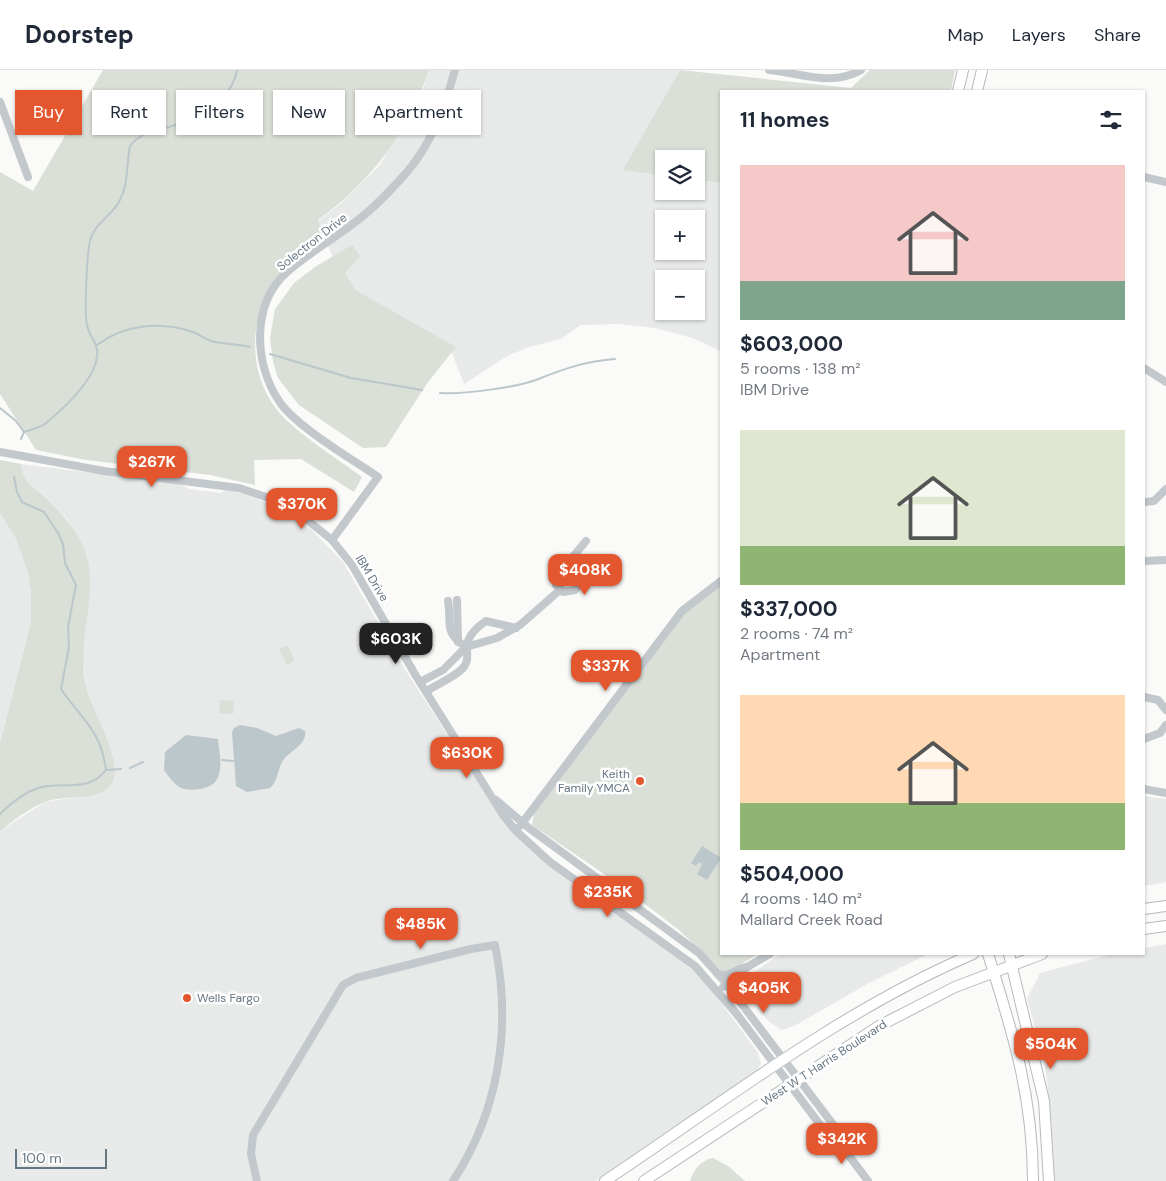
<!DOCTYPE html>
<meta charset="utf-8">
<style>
body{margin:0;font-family:"DM Sans",sans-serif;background:#f6f6f7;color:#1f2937;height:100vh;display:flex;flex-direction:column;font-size:19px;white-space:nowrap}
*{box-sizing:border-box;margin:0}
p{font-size:16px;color:#747a83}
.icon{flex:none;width:28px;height:28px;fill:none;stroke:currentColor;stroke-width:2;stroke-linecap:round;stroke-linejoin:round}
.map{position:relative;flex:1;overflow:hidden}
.drawer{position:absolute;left:720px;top:20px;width:425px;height:865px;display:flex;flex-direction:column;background:#fff;border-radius:0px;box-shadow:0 1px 4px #0004}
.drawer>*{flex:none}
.guide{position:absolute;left:15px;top:20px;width:475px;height:45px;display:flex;gap:10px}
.tools{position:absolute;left:655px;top:80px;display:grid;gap:10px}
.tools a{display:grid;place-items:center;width:50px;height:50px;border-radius:0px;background:#fff;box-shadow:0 1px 4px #0004;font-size:25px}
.scale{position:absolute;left:15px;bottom:12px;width:92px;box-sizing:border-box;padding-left:5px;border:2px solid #657683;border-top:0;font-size:14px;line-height:18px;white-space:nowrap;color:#657683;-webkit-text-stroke:4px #fff;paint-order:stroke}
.price{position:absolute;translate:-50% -42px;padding:0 11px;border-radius:10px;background:#e4572e;color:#fff;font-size:16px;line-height:32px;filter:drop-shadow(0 1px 2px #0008)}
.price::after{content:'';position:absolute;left:50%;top:30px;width:15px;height:11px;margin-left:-8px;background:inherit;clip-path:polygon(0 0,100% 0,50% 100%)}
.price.on{background:#222;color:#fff}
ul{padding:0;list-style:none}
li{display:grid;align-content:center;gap:10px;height:265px;padding:0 20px}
li span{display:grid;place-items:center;height:155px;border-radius:0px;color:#555}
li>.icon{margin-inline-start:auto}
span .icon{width:90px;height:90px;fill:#fffc;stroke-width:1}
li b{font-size:21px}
h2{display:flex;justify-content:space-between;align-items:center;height:60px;padding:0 20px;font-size:21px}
.tag{padding:0 18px;border-radius:0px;background:#fff;box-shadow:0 1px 4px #0004;font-size:18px;line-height:45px}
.tag.on{background:#e4572e;color:#fff}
header{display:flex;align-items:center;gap:30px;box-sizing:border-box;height:70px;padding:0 25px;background:#fff;border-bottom:1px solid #e0e1e3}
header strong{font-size:24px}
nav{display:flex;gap:28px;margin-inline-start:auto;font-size:18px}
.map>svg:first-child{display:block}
.built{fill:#e8e9e9;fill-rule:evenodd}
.green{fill:#dadfd7}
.water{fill:#bbc7cb}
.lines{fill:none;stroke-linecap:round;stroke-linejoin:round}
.stream{stroke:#bbc7cb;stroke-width:2}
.major-casing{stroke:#b5babe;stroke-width:12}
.minor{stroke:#c3c8cc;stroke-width:8}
.major{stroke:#fff;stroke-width:10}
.poi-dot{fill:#e4572e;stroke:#fff;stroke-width:2}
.labels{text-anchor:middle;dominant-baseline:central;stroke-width:5;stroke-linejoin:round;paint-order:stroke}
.street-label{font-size:12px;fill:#657683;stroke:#fff}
.poi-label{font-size:12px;fill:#657683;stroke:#fff;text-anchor:end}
</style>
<header>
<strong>Doorstep</strong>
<nav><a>Map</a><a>Layers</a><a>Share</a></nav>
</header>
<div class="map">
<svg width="1166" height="1111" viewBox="0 0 1166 1111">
<rect width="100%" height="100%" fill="#fafaf8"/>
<g class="built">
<path d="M429,0H680L624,100L664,106V121H696V110L721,113V281L692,268L655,258L618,254L581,255L561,269L529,277L507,286L464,314L452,283L348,224L318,151L340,134L379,96L421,26ZM664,149H696V181H664ZM664,209H696V241H664Z"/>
<path d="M21,394L180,414L189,419L221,423L226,419L240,423L276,436L312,460L343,492L406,601L499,745L543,790L691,897L712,920L758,983L761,994L757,1000L596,1111H0V761L45,732L90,725L107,718L92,634L86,616L83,589L89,517V499L86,484L67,449L50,432L28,414L21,401Z"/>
<path d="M0,443L16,469L28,503L31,522V552L0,673Z"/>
<path d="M1144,726L1166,729V812L1144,816Z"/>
<path d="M1166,874V1111H1053L1051,1045L1044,988L1027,929L1040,903L1112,884H1144V878Z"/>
<path d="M780,884H928L869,913L796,955L782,960L769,952L740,918V912Z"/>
</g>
<g class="green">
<path d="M103,0H429C408,63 371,111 318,150L325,169C314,176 301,183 291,192C250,230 242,297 278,341C296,363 338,389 362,407L354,422L301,389L254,390L255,415L210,405L86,390L36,380L0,324V102L33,121Z"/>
<path d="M680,0L851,18L870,0H955L951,21H721V113L696,110V89H664V106L623,100Z"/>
<path d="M352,175L360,186L345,203L355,220L456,277L428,312L386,377L363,378L299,335L278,308L273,292L270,268L275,239L294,213L315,197Z"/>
<path d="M0,390L21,394C22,415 39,420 52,434C66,448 80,465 86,484C99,522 76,573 86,616C90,637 125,694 112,713C99,733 64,724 45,732C29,738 13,751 0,761V673L31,552V522L28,503L16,469L0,443Z"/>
<path d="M721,513V884H758L728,902L721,901L679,860L619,814L532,755L534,743L683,544Z"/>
<path d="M287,575L295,591L287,595L279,579Z"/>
<path d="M220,630L234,631L233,644L219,643Z"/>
<path d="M713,1088L728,1096L745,1111H690C694,1099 700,1091 713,1088Z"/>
</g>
<g class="water">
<path d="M240,655L257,658L276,666L299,658L305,661C307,674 292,680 284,689C277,698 279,710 270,718L247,722L236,716L232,662L234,658Z"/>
<path d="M186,665L218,669C219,682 223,694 218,707C214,719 195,721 184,719C176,717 169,707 164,700L165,682Z"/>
<path d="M702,776L721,788L707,810L697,804L702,794L699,792L696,796L691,793Z"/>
</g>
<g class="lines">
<g class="stream">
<path d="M97,275C125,254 161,251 193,262C200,265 205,269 211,271C221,274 238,274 250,277"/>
<path d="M270,284L351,308L422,320"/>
<path d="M440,323C461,325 517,317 536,310C563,299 586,291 615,289"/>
<path d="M0,338L16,351L24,362"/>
<path d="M24,362C30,360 39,358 45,354C63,339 95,311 97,286C99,273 89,267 87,255C84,242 87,184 90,171C93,155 111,146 119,132C129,114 126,95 130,76C141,62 156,61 172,56C201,48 231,31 237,0"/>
<path d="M21,369L24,362"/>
<path d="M222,690L233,691"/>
<path d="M130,698L143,692"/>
<path d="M106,700L121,699"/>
<path d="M0,744C11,733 23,723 38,718C62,711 89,723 106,700C101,660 82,650 61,619L69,577L68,557L76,515L65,493L63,474L58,463L44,442L22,432L17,422L14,407"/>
</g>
<g class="major-casing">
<g id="major">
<path d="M958,21L963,0"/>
<path d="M977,21L982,0"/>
<path d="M1144,839L1166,836"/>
<path d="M1144,859L1166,856"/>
<path d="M988,884C1013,963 1033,1027 1033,1111"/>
<path d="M1009,884L1044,1031L1049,1111"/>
<path d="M605,1111C725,1031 840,941 973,884"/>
<path d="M644,1111L879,956L955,917L1042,884"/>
</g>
</g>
<g class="minor">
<path d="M769,0C800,3 832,17 861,0"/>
<path d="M0,32L28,107"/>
<path d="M1144,107L1166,112"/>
<path d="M1144,298L1166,312"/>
<path d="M0,382L104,401L239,418L275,430L301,445L332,470L352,495L416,606L503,745L516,761L550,792L695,896L736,943L827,1064L834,1066L868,1111"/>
<path d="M1144,432L1154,431L1166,419"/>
<path d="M332,470L378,407C352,389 295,356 279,331C254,294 251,234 287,202C309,183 335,168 358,150C375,137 392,119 407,102C432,73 445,36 455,0"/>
<path d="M586,471L556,507V515L563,522L575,520L606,489"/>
<path d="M1144,491L1166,490"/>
<path d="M457,530L458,572"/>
<path d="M448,531C452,554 443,562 466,577"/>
<path d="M420,612L443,600L466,577L497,568L520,555L561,519"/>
<path d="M427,621C437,614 455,607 463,598C475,584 454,573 486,551L516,558"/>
<path d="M1144,627L1158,630L1166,640"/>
<path d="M1144,669L1160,663L1166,655"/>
<path d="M1144,719L1166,723"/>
<path d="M496,730L529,758L699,883L725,912L835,1057L834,1066"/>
<path d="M520,756L682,541L721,511"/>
<path d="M718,904C730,908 736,898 747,897"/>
<path d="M723,917L747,897L770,884"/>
<path d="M257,1111L251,1084L253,1065L343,915L356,908L471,879L495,875C512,957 499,1041 453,1111"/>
</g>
<use href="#major" class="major"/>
</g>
<g class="poi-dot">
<circle cx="640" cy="711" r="5"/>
<circle cx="187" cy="928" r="5"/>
</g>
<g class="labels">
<g class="street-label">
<text transform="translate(312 172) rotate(-38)">Solectron Drive</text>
<text transform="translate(372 508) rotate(59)">IBM Drive</text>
<text transform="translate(824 993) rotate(-33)">West W T Harris Boulevard</text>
</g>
<g class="poi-label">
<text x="630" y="704">Keith<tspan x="630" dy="14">Family YMCA</tspan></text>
<text x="197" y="928" text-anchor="start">Wells Fargo</text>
</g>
</g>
</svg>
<div class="tools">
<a><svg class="icon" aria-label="layers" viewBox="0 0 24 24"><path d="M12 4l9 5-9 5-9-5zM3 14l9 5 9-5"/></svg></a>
<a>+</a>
<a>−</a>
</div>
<div class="scale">100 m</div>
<b class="price" style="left:152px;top:418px">$267K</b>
<b class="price" style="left:302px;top:460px">$370K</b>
<b class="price" style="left:585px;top:526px">$408K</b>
<b class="price on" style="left:396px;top:595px">$603K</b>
<b class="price" style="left:606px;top:622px">$337K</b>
<b class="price" style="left:467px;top:709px">$630K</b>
<b class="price" style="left:608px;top:848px">$235K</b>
<b class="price" style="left:421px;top:880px">$485K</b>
<b class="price" style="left:764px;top:944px">$405K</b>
<b class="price" style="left:1051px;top:1000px">$504K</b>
<b class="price" style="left:842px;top:1095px">$342K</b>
<div class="guide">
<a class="tag on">Buy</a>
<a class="tag">Rent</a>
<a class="tag">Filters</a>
<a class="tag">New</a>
<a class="tag">Apartment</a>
</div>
<section class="drawer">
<h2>11 homes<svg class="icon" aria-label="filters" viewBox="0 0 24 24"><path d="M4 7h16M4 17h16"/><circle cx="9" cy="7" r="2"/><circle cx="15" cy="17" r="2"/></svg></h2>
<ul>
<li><span style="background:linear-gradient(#f6c9c9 75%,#7fa58c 0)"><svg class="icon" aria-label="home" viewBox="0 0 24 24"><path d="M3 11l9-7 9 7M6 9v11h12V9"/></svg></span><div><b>$603,000</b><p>5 rooms · 138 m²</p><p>IBM Drive</p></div></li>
<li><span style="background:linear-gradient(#dfe7d0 75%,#8fb573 0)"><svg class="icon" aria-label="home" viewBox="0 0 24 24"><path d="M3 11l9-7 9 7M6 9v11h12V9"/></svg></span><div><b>$337,000</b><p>2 rooms · 74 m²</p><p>Apartment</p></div></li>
<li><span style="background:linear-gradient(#ffd9b3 70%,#8fb573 0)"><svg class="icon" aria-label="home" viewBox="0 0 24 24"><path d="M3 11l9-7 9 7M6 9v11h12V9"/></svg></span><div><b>$504,000</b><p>4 rooms · 140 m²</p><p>Mallard Creek Road</p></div></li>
</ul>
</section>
</div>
